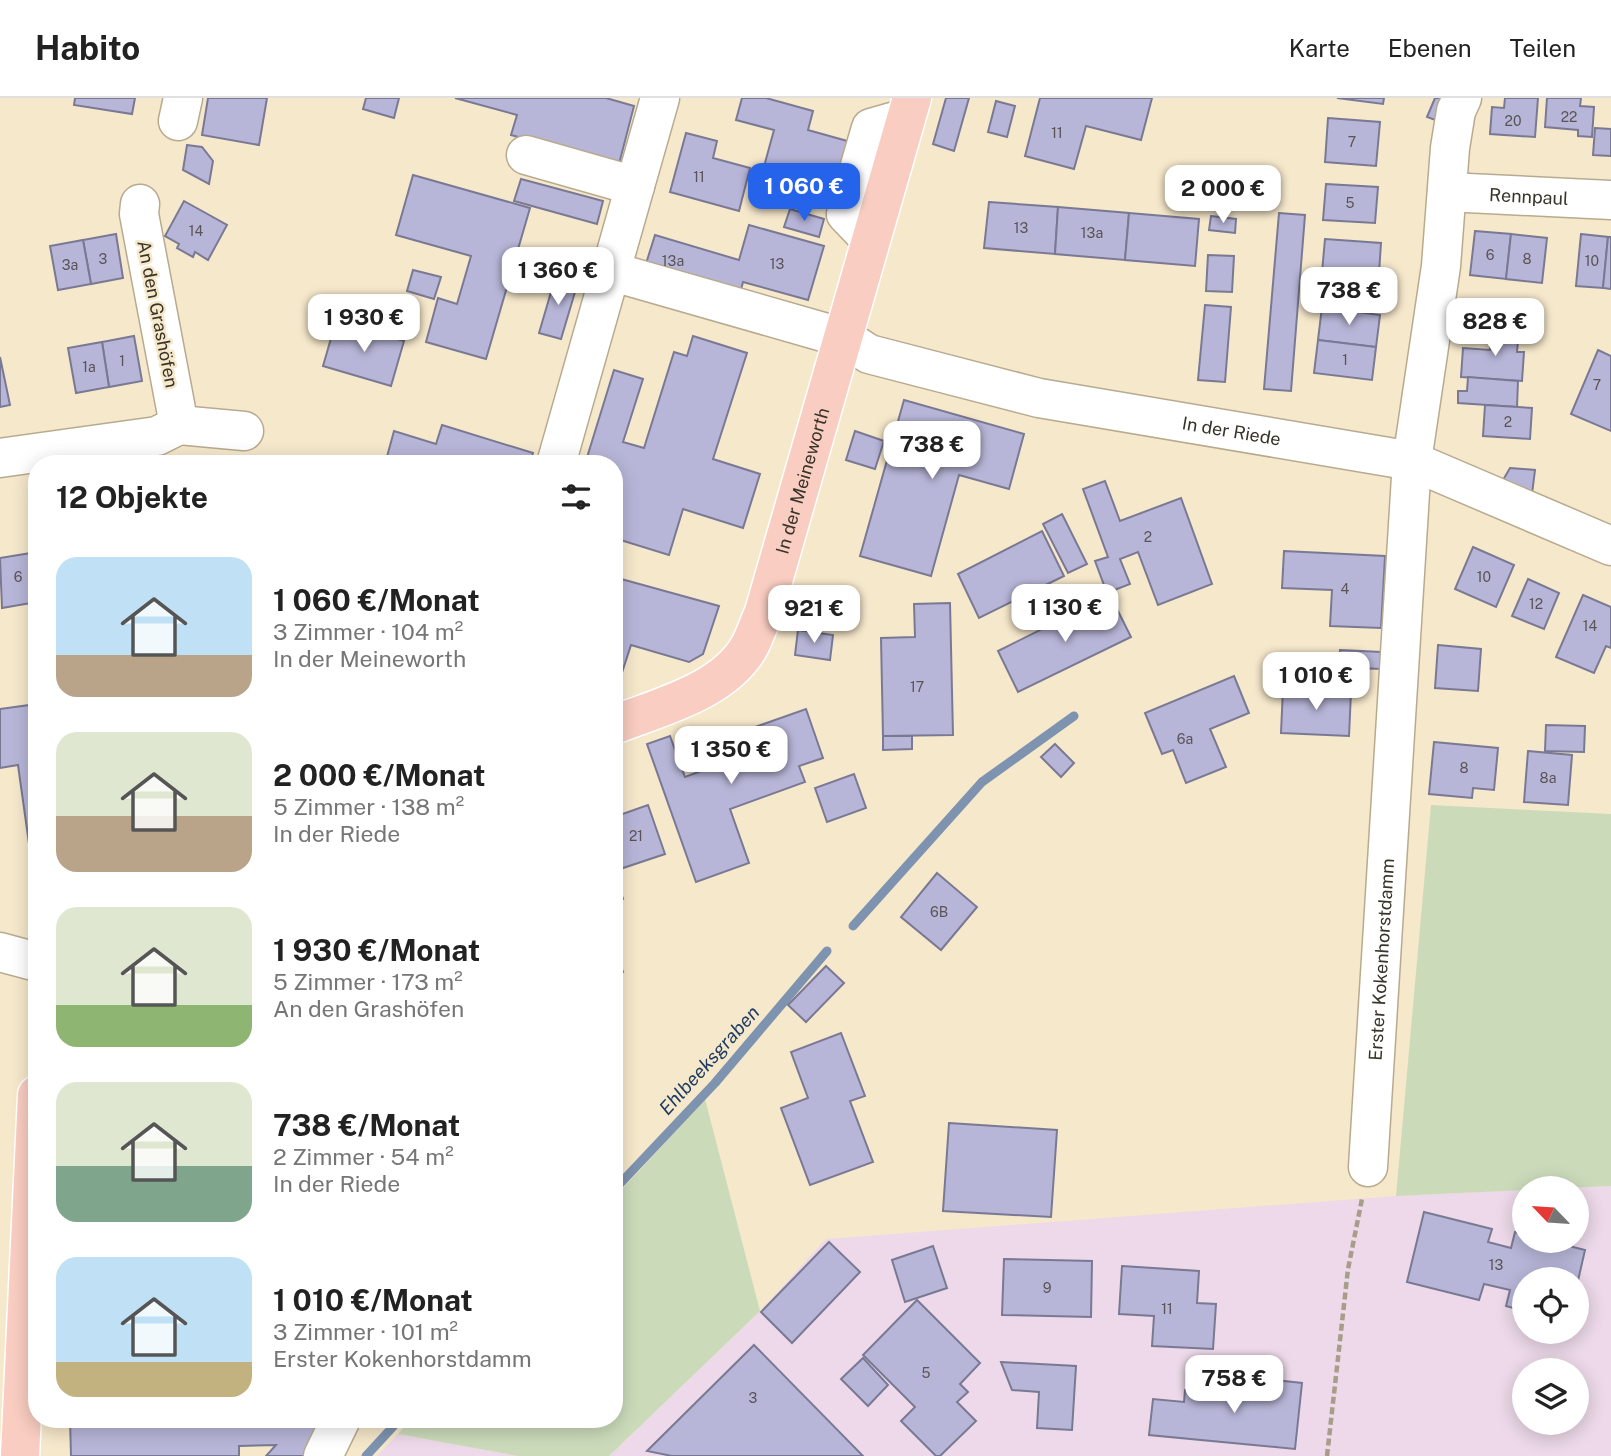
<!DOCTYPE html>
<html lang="de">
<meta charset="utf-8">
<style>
body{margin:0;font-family:"Public Sans",sans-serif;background:#f6f6f6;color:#222;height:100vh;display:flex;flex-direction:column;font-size:26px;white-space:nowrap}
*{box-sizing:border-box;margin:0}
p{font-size:23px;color:#767676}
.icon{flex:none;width:38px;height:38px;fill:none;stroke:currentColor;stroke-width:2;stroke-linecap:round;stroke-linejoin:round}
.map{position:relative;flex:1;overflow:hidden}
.panel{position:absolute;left:28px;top:357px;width:595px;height:973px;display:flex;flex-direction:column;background:#fff;border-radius:28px;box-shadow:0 4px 18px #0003}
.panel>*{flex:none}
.needle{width:46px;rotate:295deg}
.fabs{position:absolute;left:1512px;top:1078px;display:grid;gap:14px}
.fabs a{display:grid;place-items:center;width:77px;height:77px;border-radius:50%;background:#fff;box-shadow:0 4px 18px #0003;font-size:35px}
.price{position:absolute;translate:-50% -60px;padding:0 16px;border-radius:14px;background:#fff;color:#222;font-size:23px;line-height:46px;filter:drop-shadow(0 2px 4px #0008)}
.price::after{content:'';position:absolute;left:50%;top:42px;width:21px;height:16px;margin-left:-10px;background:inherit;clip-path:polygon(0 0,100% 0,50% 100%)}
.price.on{background:#2563eb;color:#fff}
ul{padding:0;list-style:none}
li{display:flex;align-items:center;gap:21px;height:175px;padding:0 28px}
li span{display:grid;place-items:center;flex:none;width:196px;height:140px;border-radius:21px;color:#555}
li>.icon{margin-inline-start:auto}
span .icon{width:84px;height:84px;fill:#fffc;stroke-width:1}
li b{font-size:30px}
h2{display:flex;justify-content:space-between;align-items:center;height:84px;padding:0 28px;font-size:30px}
header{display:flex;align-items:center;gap:42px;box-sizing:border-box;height:98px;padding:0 35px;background:#fff;border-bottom:2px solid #e0e0e0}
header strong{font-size:33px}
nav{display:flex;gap:38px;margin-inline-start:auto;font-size:24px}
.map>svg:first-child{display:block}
.industrial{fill:#edd9e9;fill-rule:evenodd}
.green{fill:#cbdbba}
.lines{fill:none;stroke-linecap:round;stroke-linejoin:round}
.stream{stroke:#7e93af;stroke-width:9}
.building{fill:#b8b6d8;stroke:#7a7994;stroke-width:2}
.minor-casing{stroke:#b8aa8f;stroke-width:41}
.major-casing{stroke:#fff;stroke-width:41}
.path{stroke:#a89d88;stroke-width:4.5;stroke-dasharray:7 3.5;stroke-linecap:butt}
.minor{stroke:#fff;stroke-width:38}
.major{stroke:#f9cdc1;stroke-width:38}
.labels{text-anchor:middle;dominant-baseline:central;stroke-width:5;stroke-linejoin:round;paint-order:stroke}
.number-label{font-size:14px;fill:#595455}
.street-label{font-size:18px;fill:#393429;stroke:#f6e8cb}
.water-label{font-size:19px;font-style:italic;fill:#1e3d64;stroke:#f6e8cb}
</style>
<header>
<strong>Habito</strong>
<nav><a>Karte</a><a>Ebenen</a><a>Teilen</a></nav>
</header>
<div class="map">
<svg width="1611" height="1358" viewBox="0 0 1611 1358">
<rect width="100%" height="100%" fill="#f6e8cb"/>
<g class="industrial">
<path d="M1611,1088V1358H609L760,1213L826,1141L1396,1098L1524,1092V1143H1577V1090H1566ZM1524,1181H1577V1234H1524ZM1524,1272H1577V1325H1524Z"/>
<path d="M398,1336L518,1358H377Z"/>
</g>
<g class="green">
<path d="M1431,707L1611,716V1088L1396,1098Z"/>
<path d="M705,1001L760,1213L609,1358H518L398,1336L411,1321H614V1100Z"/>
</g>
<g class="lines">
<g class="stream">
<path d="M853,828L982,684L1074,618"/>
<path d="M614,1092L715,985L827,853"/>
<path d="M366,1358L400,1321"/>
</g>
</g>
<g class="building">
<path d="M75,0H135L132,16L74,7Z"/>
<path d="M208,0H267L259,47L202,37Z"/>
<path d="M366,0H399L394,20L363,11Z"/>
<path d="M455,0H606L634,8L619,66L511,37L517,17Z"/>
<path d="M742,0H766L813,13L808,32L858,46L842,106L760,83L774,32L736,22Z"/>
<path d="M946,0H969L954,53L933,46Z"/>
<path d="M1040,0H1152L1141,42L1086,28L1074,71L1025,58Z"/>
<path d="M1337,0H1384L1383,6Z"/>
<path d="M1435,0H1447L1438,23L1427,19Z"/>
<path d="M1505,0H1538L1535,39L1490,36L1492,9L1504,10Z"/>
<path d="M1547,0H1581L1580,8L1594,9L1592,39L1578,38V32L1545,29Z"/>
<path d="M996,3L1015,8L1007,39L988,34Z"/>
<path d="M1328,20L1380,24L1376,68L1325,64Z"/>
<path d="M1595,30L1611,31V58L1593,57Z"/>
<path d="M686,35L717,43L713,60L750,70L739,113L670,94Z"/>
<path d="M187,47L202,49L213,63L209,86L183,72Z"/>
<path d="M413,77L530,110L486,261L426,244L438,200L457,206L471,158L396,137Z"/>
<path d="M521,81L603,103L597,126L514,103Z"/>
<path d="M1326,86L1378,89L1375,125L1323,122Z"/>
<path d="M184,103L227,127L208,162L195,154L193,159L177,150L179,146L165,138Z"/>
<path d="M989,104L1058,109L1055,156L984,150Z"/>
<path d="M1058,109L1129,115L1125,162L1055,156Z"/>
<path d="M790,111L824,121L819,139L784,129Z"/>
<path d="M1129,115L1199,121L1195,168L1125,162Z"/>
<path d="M1279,115L1305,117L1291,293L1264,291Z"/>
<path d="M1211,118L1236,121L1235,135L1209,132Z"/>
<path d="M749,127L824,148L808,202L743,184L739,199L644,172L655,137L739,162Z"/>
<path d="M1475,133L1511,136L1506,181L1470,177Z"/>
<path d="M116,136L123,180L91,186L83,142Z"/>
<path d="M1511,136L1547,140L1542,185L1506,181Z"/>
<path d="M1581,136L1608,139L1603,190L1576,188Z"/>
<path d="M1608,139H1611V191L1603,190Z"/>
<path d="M1325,141L1381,145L1378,190L1321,185Z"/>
<path d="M83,142L91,186L58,192L50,148Z"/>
<path d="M1208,157L1234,158L1232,194L1206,193Z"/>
<path d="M413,172L441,179L434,201L407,193Z"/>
<path d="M556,177L578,184L561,241L539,235Z"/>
<path d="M1205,207L1231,209L1225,284L1198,282Z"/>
<path d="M1322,209L1380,217L1376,249L1318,242Z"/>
<path d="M336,223L404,243L391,288L323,268Z"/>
<path d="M1491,231L1519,232L1517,254H1524L1522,283L1461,279L1463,250L1490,252Z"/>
<path d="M134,238L142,283L109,289L102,244Z"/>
<path d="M693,238L747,255L713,361L760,376L743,430L683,411L669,457L614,440V366H585L614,272L643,281L623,344L644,350L674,254L687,258Z"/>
<path d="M1318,242L1376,249L1372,282L1314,275Z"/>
<path d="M102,244L109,289L76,295L68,250Z"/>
<path d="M1598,252L1611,258V333L1571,316Z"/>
<path d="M0,259L10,307L0,309Z"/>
<path d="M1468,279L1518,283L1517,309L1458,305V293H1467Z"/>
<path d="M904,302L1024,336L1009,391L959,377L931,478L860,458Z"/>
<path d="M1485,307L1532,310L1530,341L1483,338Z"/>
<path d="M442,327L533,355L530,366H385L394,333L436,346Z"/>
<path d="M855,333L884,343L875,371L846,362Z"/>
<path d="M295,360L331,361V366H294Z"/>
<path d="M1510,370L1535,372L1532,396L1503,382Z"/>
<path d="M1105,383L1120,423L1181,400L1212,486L1158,507L1138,454L1120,461L1130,486L1107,495L1095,463L1108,459L1083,391Z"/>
<path d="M1062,416L1087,466L1068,475L1043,426Z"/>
<path d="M1042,433L1064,478L979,520L958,476Z"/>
<path d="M1473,449L1514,467L1496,509L1455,491Z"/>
<path d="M1284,453L1385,458L1381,530L1330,528L1332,492L1282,490Z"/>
<path d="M37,454V504L2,510L0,460Z"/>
<path d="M614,479L719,508L703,556L689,564L631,547L614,599Z"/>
<path d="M1528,481L1559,495L1544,531L1512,518Z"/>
<path d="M1110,497L1131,539L1018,594L998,553Z"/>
<path d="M1583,497L1611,509V550L1606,548L1594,575L1556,559Z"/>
<path d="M950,505L953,637L883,638L881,540L915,539L914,506Z"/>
<path d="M798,532L833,537L830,562L795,557Z"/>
<path d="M1438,547L1481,551L1478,593L1435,590Z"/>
<path d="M1340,552L1381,554L1380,571L1339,569Z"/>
<path d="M1234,578L1249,615L1210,631L1226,669L1186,685L1173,652L1162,656L1145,615Z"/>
<path d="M1283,590L1351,594L1349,638L1281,635Z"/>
<path d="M37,606V766L32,767L18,667L0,670V611Z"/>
<path d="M806,611L823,660L799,668L805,684L730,711L749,765L696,784L647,646L670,638L685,679L704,672L696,650Z"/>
<path d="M1546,627L1585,628L1584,654L1545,653Z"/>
<path d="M883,638H912V651L883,652Z"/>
<path d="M1434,644L1498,650L1494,692L1473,690L1472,700L1429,696Z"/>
<path d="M1055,646L1074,665L1061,679L1041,659Z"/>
<path d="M1528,653L1572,657L1568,707L1524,704Z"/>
<path d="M854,676L866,710L827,724L815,690Z"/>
<path d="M648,707L665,756L614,773V719Z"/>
<path d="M937,775L977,809L941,852L901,819Z"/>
<path d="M614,776L623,801L614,804Z"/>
<path d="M614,852L623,874L614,877Z"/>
<path d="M826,868L844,885L806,924L788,907Z"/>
<path d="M841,935L865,998L850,1003L873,1064L810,1087L781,1010L808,1000L791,954Z"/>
<path d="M949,1025L1057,1032L1051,1119L943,1113Z"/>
<path d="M1424,1114L1492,1131L1488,1144L1511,1150L1515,1134L1524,1137V1143H1549L1585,1152L1577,1187V1181H1524V1213L1506,1208L1510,1192L1484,1186L1479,1202L1407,1184Z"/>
<path d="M829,1144L860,1174L792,1245L761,1214Z"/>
<path d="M933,1148L947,1190L905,1204L892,1162Z"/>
<path d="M1004,1161L1092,1163L1091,1219L1002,1217Z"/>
<path d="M1122,1168L1199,1173L1197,1205L1216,1206L1213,1251L1152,1248L1154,1218L1119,1216Z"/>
<path d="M917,1202L980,1265L960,1286L968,1294L957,1304L976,1323L940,1358H936L901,1323L915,1309L863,1257Z"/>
<path d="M754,1247L863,1358H672L647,1353Z"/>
<path d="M863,1260L888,1287L868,1308L841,1281Z"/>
<path d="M1001,1264L1076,1268L1072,1332L1037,1330L1039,1294L1012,1292Z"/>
<path d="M1237,1278L1302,1285L1295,1351L1149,1337L1153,1301L1184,1304L1185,1292L1235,1297Z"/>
<path d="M70,1321H326L311,1358H266L276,1347L239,1348V1358H71Z"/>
</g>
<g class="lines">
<g class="minor-casing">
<g id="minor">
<path d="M178,23L183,0"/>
<path d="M526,57L635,88"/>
<path id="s1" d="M1447,94L1611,102"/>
<path d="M870,141L846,116L871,30L906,20"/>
<path id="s2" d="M610,173L844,240L869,256L1039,300L1412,363L1611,448"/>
<path d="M179,327L244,333"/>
<path d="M0,360L157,338L179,327L139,116L140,106"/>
<path d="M556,366L660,0"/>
<path d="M0,854L37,864"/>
<path id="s3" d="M1368,1069L1412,363L1441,168L1450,50L1456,13L1462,0"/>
<path d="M323,1358L341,1321"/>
</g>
</g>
<g class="major-casing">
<g id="major">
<path id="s4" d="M614,627C659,609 723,594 749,549C755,538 759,525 764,514L912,0"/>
<path d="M20,1358L37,997"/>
</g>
</g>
<path class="path" d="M1327,1358L1348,1171L1362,1101"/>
<use href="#minor" class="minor"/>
<use href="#major" class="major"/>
</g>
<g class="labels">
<g class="number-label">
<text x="1569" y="19">22</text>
<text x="1513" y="23">20</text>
<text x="1057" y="35">11</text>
<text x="1352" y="44">7</text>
<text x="699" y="79">11</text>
<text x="1350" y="105">5</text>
<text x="1021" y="130">13</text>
<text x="196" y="133">14</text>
<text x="1092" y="135">13a</text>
<text x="1490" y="157">6</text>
<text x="103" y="161">3</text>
<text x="1527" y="161">8</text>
<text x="673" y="163">13a</text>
<text x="1592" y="163">10</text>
<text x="777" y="166">13</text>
<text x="70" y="167">3a</text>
<text x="1345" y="262">1</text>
<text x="122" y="263">1</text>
<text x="89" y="269">1a</text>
<text x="1597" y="287">7</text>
<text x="1508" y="324">2</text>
<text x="1148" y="439">2</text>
<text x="18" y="479">6</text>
<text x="1484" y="479">10</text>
<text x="1345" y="491">4</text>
<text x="1536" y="506">12</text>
<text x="1590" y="528">14</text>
<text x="917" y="589">17</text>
<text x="1185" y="641">6a</text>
<text x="1464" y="670">8</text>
<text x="1548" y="680">8a</text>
<text x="636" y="738">21</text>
<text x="939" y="814">6B</text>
<text x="1496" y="1167">13</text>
<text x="1047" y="1190">9</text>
<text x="1167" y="1211">11</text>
<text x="926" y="1275">5</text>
<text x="753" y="1300">3</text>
</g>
<g class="street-label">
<text stroke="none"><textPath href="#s1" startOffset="82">Rennpaul</textPath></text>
<text transform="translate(158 216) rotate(79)">An den Grashöfen</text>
<text stroke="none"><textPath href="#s2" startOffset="644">In der Riede</textPath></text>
<text stroke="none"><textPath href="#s4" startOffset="334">In der Meineworth</textPath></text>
<text stroke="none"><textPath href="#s3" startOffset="208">Erster Kokenhorstdamm</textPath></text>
</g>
<g class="water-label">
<text transform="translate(709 962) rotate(-48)">Ehlbeeksgraben</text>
</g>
</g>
</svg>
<div class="fabs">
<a><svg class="needle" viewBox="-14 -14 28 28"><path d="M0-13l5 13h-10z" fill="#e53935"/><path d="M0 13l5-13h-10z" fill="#767676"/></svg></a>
<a><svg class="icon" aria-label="locate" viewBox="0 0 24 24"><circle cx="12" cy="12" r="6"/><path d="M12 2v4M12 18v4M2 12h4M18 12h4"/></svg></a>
<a><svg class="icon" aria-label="layers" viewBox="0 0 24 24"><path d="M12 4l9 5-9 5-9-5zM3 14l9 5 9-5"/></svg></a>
</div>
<b class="price on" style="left:804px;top:125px">1 060 €</b>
<b class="price" style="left:1223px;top:127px">2 000 €</b>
<b class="price" style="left:558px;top:209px">1 360 €</b>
<b class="price" style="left:1349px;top:229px">738 €</b>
<b class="price" style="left:364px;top:256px">1 930 €</b>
<b class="price" style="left:1495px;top:260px">828 €</b>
<b class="price" style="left:932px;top:383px">738 €</b>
<b class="price" style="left:1065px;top:546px">1 130 €</b>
<b class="price" style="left:814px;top:547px">921 €</b>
<b class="price" style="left:1316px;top:614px">1 010 €</b>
<b class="price" style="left:731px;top:688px">1 350 €</b>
<b class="price" style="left:1234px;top:1317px">758 €</b>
<section class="panel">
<h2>12 Objekte<svg class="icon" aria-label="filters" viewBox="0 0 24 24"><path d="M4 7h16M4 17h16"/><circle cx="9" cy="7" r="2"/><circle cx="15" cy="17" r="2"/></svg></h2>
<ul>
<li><span style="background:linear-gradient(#bfe0f5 70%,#b9a48a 0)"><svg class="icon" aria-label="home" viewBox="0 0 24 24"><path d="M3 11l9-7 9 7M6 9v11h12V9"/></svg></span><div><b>1 060 €/Monat</b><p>3 Zimmer · 104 m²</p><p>In der Meineworth</p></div></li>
<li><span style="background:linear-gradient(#dfe7d0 60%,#b9a48a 0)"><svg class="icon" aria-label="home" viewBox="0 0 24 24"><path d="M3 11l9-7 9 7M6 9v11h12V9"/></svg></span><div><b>2 000 €/Monat</b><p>5 Zimmer · 138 m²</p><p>In der Riede</p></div></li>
<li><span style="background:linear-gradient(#dfe7d0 70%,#8fb573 0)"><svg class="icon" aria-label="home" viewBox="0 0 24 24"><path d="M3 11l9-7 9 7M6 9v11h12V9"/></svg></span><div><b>1 930 €/Monat</b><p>5 Zimmer · 173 m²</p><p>An den Grashöfen</p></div></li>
<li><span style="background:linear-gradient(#dfe7d0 60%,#7fa58c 0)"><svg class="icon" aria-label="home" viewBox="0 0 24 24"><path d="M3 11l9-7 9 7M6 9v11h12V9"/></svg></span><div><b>738 €/Monat</b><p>2 Zimmer · 54 m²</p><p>In der Riede</p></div></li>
<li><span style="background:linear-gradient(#bfe0f5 75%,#c2b280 0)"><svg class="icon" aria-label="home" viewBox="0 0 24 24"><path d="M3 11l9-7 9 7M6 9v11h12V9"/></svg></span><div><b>1 010 €/Monat</b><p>3 Zimmer · 101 m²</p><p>Erster Kokenhorstdamm</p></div></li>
</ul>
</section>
</div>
